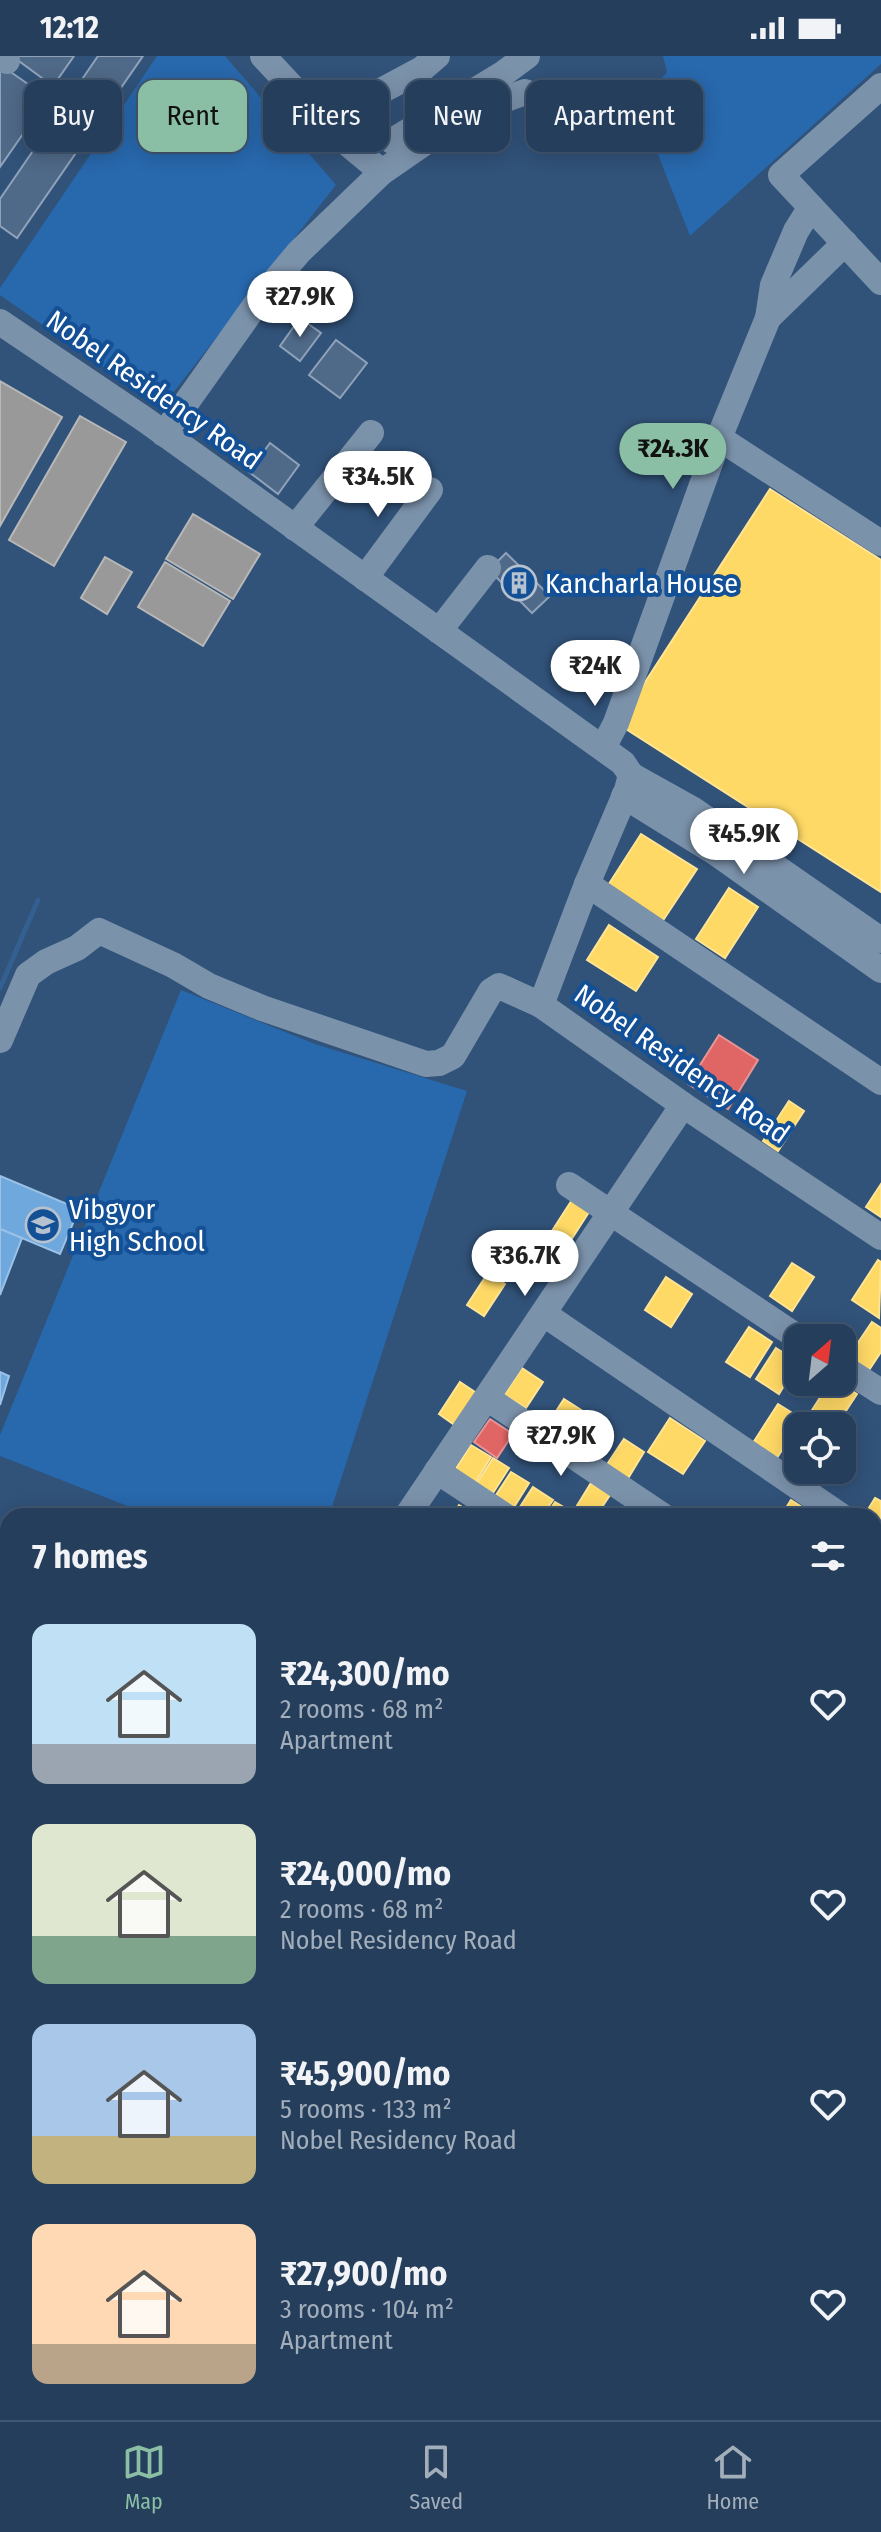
<!DOCTYPE html>
<meta charset="utf-8">
<style>
body{margin:0;font-family:"Fira Sans Condensed",sans-serif;background:#314964;color:#f1f3f6;height:100vh;display:flex;flex-direction:column;font-size:30px;white-space:nowrap}
*{box-sizing:border-box;margin:0}
p{font-size:26px;color:#a3aebb}
.icon{flex:none;width:44px;height:44px;fill:none;stroke:currentColor;stroke-width:2;stroke-linecap:round;stroke-linejoin:round}
.map{position:relative;flex:1;overflow:hidden}
.side{position:absolute;left:0px;top:1452px;width:882px;height:912px;display:flex;flex-direction:column;background:#253e5b;border-radius:24px 24px 0 0;box-shadow:0 4px 20px #0003,0 0 0 2px #425771}
.side>*{flex:none}
.top-card{position:absolute;left:24px;top:24px;width:834px;height:72px;display:flex;gap:16px}
.needle{width:52px;rotate:28deg}
.controls{position:absolute;left:784px;top:1268px;display:grid;gap:16px}
.controls a{display:grid;place-items:center;width:72px;height:72px;border-radius:16px;background:#253e5b;box-shadow:0 4px 20px #0003,0 0 0 2px #425771;font-size:40px}
.price{position:absolute;translate:-50% -68px;padding:0 18px;border-radius:28px;background:#fff;color:#222;font-size:26px;line-height:52px;filter:drop-shadow(0 2px 4px #0008)}
.price::after{content:'';position:absolute;left:50%;top:48px;width:24px;height:18px;margin-left:-12px;background:inherit;clip-path:polygon(0 0,100% 0,50% 100%)}
.price.active{background:#8abfa5;color:#111}
ul{padding:0;list-style:none}
li{display:flex;align-items:center;gap:24px;height:200px;padding:0 32px}
li span{display:grid;place-items:center;flex:none;width:224px;height:160px;border-radius:16px;color:#555}
li>.icon{margin-inline-start:auto}
span .icon{width:96px;height:96px;fill:#fffc;stroke-width:1}
li b{font-size:34px}
h2{display:flex;justify-content:space-between;align-items:center;height:96px;padding:0 32px;font-size:34px}
.pill{padding:0 28px;border-radius:16px;background:#253e5b;box-shadow:0 4px 20px #0003,0 0 0 2px #425771;font-size:28px;line-height:72px}
.pill.active{background:#8abfa5;color:#111}
.status{display:flex;justify-content:space-between;align-items:center;height:56px;padding:0 40px;background:#253e5b;direction:ltr}
.status svg{height:22px;fill:currentColor}
.dock{display:flex;justify-content:space-around;align-items:center;height:112px;border-top:2px solid #425771;background:#253e5b;font-size:22px;color:#a3aebb}
.dock a{display:grid;justify-items:center;gap:4px}
.dock .active{color:#8abfa5}
.map>svg:first-child{display:block}
.grass{fill:#2868ad}
.homes{fill:#ffd966;stroke:#ffe494;stroke-width:2}
.shops{fill:#e06666;stroke:#e99494;stroke-width:2}
.schools{fill:#6fa8dc;stroke:#9ac2e6;stroke-width:2}
.industry{fill:#999;stroke:#b8b8b8;stroke-width:2}
.lines{fill:none;stroke-linecap:round;stroke-linejoin:round}
.stream{stroke:#345f91;stroke-width:5}
.building{fill:#4f6988;stroke:#8fa2b9;stroke-width:2}
.minor{stroke:#7b92ab;stroke-width:26}
.labels{text-anchor:middle;dominant-baseline:central;stroke-width:8;stroke-linejoin:round;paint-order:stroke}
.street-label{font-size:28px;fill:#fff;stroke:#145096}
.poi-label{font-size:28px;fill:#fff;stroke:#145096;text-anchor:start}
</style>
<div class="status"><b>12:12</b><svg viewBox="0 0 49 12"><path d="M0 12V9h3v3zM5 12V6h3v6zM10 12V3h3v9zM15 12V0h3v12zM26 1h20v11H26zM47 4h2v5h-2z"/></svg></div>
<div class="map">
<svg width="881" height="2364" viewBox="0 0 881 2364">
<rect width="100%" height="100%" fill="#315279"/>
<g class="grass">
<path d="M157,0H225L336,129L161,352L0,239V232Z"/>
<path d="M663,0H881V8L690,180L639,50L667,16Z"/>
<path d="M181,934L315,988L467,1035L329,1460H153L0,1400V1379Z"/>
<path d="M874,1847L881,1850V2364H0V2043L8,2046V2356H874Z"/>
</g>
<g class="homes">
<path d="M770,433L881,504V836L618,668Z"/>
<path d="M641,778L697,813L662,866L607,831Z"/>
<path d="M729,832L758,851L725,902L696,883Z"/>
<path d="M609,869L658,901L636,935L587,904Z"/>
<path d="M789,1045L804,1055L778,1095L763,1085Z"/>
<path d="M881,1128V1161L866,1151Z"/>
<path d="M572,1144L589,1156L569,1187L552,1175Z"/>
<path d="M878,1204L881,1206L879,1262L852,1244Z"/>
<path d="M792,1207L814,1221L792,1255L770,1240Z"/>
<path d="M488,1217L505,1228L484,1260L467,1249Z"/>
<path d="M666,1221L692,1238L671,1271L645,1254Z"/>
<path d="M872,1266L881,1272V1296L869,1314L849,1300Z"/>
<path d="M749,1271L772,1286L750,1321L726,1306Z"/>
<path d="M776,1292L798,1306L779,1338L756,1323Z"/>
<path d="M522,1312L543,1326L526,1352L504,1339Z"/>
<path d="M460,1326L478,1338L456,1370L439,1358Z"/>
<path d="M830,1326H838L857,1338L836,1370H820L807,1362Z"/>
<path d="M564,1343L600,1366L582,1394L546,1371Z"/>
<path d="M778,1348L802,1363L777,1402L753,1387Z"/>
<path d="M670,1362L705,1385L683,1418L648,1396Z"/>
<path d="M624,1383L644,1396L627,1424L606,1410Z"/>
<path d="M471,1389L491,1401L475,1427L455,1414Z"/>
<path d="M493,1402L509,1412L493,1437L477,1427Z"/>
<path d="M511,1416L529,1427L514,1451L496,1439Z"/>
<path d="M591,1427L610,1439L596,1460H586L575,1453Z"/>
<path d="M533,1431L553,1444L542,1460H520L516,1457Z"/>
<path d="M875,1442L881,1445V1475L874,1470V1460H864Z"/>
<path d="M791,1444L808,1455L806,1460H781Z"/>
<path d="M555,1446L574,1457L573,1460H546Z"/>
<path d="M459,1449L477,1460H452Z"/>
</g>
<g class="shops">
<path d="M719,979L758,1004L728,1053L688,1028Z"/>
<path d="M490,1363L513,1378L497,1402L474,1386Z"/>
</g>
<g class="schools">
<path d="M0,1120L79,1153L60,1198L0,1173Z"/>
<path d="M0,1173L22,1182L0,1239Z"/>
<path d="M0,1316L9,1320L0,1349Z"/>
</g>
<g class="industry">
<path d="M0,325L62,361L0,470Z"/>
<path d="M80,360L126,386L54,510L9,484Z"/>
<path d="M193,458L260,498L233,543L166,503Z"/>
<path d="M105,501L132,516L107,558L81,542Z"/>
<path d="M165,506L230,545L203,590L138,551Z"/>
</g>
<g class="lines">
<path class="stream" d="M0,932L38,844"/>
</g>
<g class="building">
<path d="M12,0H74L53,30Z"/>
<path d="M98,0H143L17,182L0,170V143Z"/>
<path d="M2,10L48,42L0,111V13Z"/>
<path d="M324,217L350,236L333,258L308,239Z"/>
<path d="M300,262L321,277L300,305L280,290Z"/>
<path d="M336,284L367,307L340,342L309,319Z"/>
<path d="M270,387L299,409L278,438L249,416Z"/>
<path d="M506,497L550,540L532,557L489,514Z"/>
</g>
<g class="lines">
<g class="minor">
<path d="M0,0L7,5"/>
<path d="M263,0L335,77L382,116"/>
<path d="M881,30L781,119L881,226"/>
<path d="M335,77L381,35L422,13L437,0"/>
<path d="M392,85L504,17L527,0"/>
<path d="M768,262L845,187"/>
<path d="M0,266L144,363L623,707L631,719L627,734L587,828L541,949L683,1049L881,1181"/>
<path d="M164,378L259,244L299,196L382,116L466,58L525,36L631,71L648,80"/>
<path d="M719,382L881,487"/>
<path d="M295,472L371,377"/>
<path d="M365,522L430,434"/>
<path d="M439,575L488,512"/>
<path d="M603,692L616,667L719,382L768,262L773,229L796,175L811,151"/>
<path d="M631,719L692,753L881,884"/>
<path d="M624,740L716,797L881,914"/>
<path d="M587,828L881,1026"/>
<path d="M0,984L28,919L46,906L77,892L99,875L173,909L209,930L262,952L426,1008L439,1007L453,1000L491,935L499,930L541,949"/>
<path d="M569,1129L799,1282"/>
<path d="M544,1258L841,1460"/>
<path d="M842,1311L881,1336"/>
<path d="M487,1342L663,1460"/>
<path d="M437,1415L505,1460"/>
<path d="M407,1460L683,1049"/>
<path d="M874,1482L881,1487"/>
<path d="M874,1547L881,1538"/>
<path d="M874,1602L881,1607"/>
<path d="M874,1707L881,1711"/>
</g>
</g>
<defs>
<g id="building-ring" transform="scale(1.8)"><circle r="9.5" fill="#145096" stroke="#b7c2d0" stroke-width="1.5"/><path d="M-4-6H4V6H1V3H-1V6H-4ZM-2.5-4.3h1.7v1.8h-1.7ZM.8-4.3h1.7v1.8H.8ZM-2.5-1h1.7V.8h-1.7ZM.8-1h1.7V.8H.8Z" fill="#b7c2d0"/></g>
<g id="school-ring" transform="scale(1.8)"><circle r="9.5" fill="#145096" stroke="#b7c2d0" stroke-width="1.5"/><path d="M0-5L7-2L0 1L-7-2ZM-4 1L0 2.5L4 1V4Q0 6-4 4Z" fill="#b7c2d0"/></g>
</defs>
<g fill-rule="evenodd">
<use href="#building-ring" x="519" y="527"/>
<use href="#school-ring" x="43" y="1169"/>
</g>
<g class="labels">
<g class="street-label">
<text transform="translate(154 334) rotate(35)">Nobel Residency Road</text>
<text transform="translate(682 1008) rotate(35)">Nobel Residency Road</text>
</g>
<g class="poi-label">
<text x="545" y="527">Kancharla House</text>
<text x="69" y="1153">Vibgyor<tspan x="69" dy="32">High School</tspan></text>
</g>
</g>
</svg>
<div class="controls">
<a><svg class="needle" viewBox="-14 -14 28 28"><path d="M0-13l5 13h-10z" fill="#e53935"/><path d="M0 13l5-13h-10z" fill="#a3aebb"/></svg></a>
<a><svg class="icon" aria-label="locate" viewBox="0 0 24 24"><circle cx="12" cy="12" r="6"/><path d="M12 2v4M12 18v4M2 12h4M18 12h4"/></svg></a>
</div>
<b class="price" style="left:300px;top:283px">₹27.9K</b>
<b class="price active" style="left:673px;top:435px">₹24.3K</b>
<b class="price" style="left:378px;top:463px">₹34.5K</b>
<b class="price" style="left:595px;top:652px">₹24K</b>
<b class="price" style="left:744px;top:820px">₹45.9K</b>
<b class="price" style="left:525px;top:1242px">₹36.7K</b>
<b class="price" style="left:561px;top:1422px">₹27.9K</b>
<div class="top-card">
<a class="pill">Buy</a>
<a class="pill active">Rent</a>
<a class="pill">Filters</a>
<a class="pill">New</a>
<a class="pill">Apartment</a>
</div>
<section class="side">
<h2>7 homes<svg class="icon" aria-label="filters" viewBox="0 0 24 24"><path d="M4 7h16M4 17h16"/><circle cx="9" cy="7" r="2"/><circle cx="15" cy="17" r="2"/></svg></h2>
<ul>
<li><span style="background:linear-gradient(#bfe0f5 75%,#9aa5b1 0)"><svg class="icon" aria-label="home" viewBox="0 0 24 24"><path d="M3 11l9-7 9 7M6 9v11h12V9"/></svg></span><div><b>₹24,300/mo</b><p>2 rooms · 68 m²</p><p>Apartment</p></div><svg class="icon" aria-label="heart" viewBox="0 0 24 24"><path d="M12 20l-8-8c-3-5 5-10 8-4 3-6 11-1 8 4z"/></svg></li>
<li><span style="background:linear-gradient(#dfe7d0 70%,#7fa58c 0)"><svg class="icon" aria-label="home" viewBox="0 0 24 24"><path d="M3 11l9-7 9 7M6 9v11h12V9"/></svg></span><div><b>₹24,000/mo</b><p>2 rooms · 68 m²</p><p>Nobel Residency Road</p></div><svg class="icon" aria-label="heart" viewBox="0 0 24 24"><path d="M12 20l-8-8c-3-5 5-10 8-4 3-6 11-1 8 4z"/></svg></li>
<li><span style="background:linear-gradient(#a9c7e8 70%,#c2b280 0)"><svg class="icon" aria-label="home" viewBox="0 0 24 24"><path d="M3 11l9-7 9 7M6 9v11h12V9"/></svg></span><div><b>₹45,900/mo</b><p>5 rooms · 133 m²</p><p>Nobel Residency Road</p></div><svg class="icon" aria-label="heart" viewBox="0 0 24 24"><path d="M12 20l-8-8c-3-5 5-10 8-4 3-6 11-1 8 4z"/></svg></li>
<li><span style="background:linear-gradient(#ffd9b3 75%,#b9a48a 0)"><svg class="icon" aria-label="home" viewBox="0 0 24 24"><path d="M3 11l9-7 9 7M6 9v11h12V9"/></svg></span><div><b>₹27,900/mo</b><p>3 rooms · 104 m²</p><p>Apartment</p></div><svg class="icon" aria-label="heart" viewBox="0 0 24 24"><path d="M12 20l-8-8c-3-5 5-10 8-4 3-6 11-1 8 4z"/></svg></li>
</ul>
</section>
</div>
<nav class="dock">
<a class="active"><svg class="icon" aria-label="map" viewBox="0 0 24 24"><path d="M3 6l6-2 6 2 6-2v14l-6 2-6-2-6 2zM9 4v14M15 6v14"/></svg>Map</a>
<a><svg class="icon" aria-label="saved" viewBox="0 0 24 24"><path d="M7 4h10v16l-5-4-5 4z"/></svg>Saved</a>
<a><svg class="icon" aria-label="home" viewBox="0 0 24 24"><path d="M3 11l9-7 9 7M6 9v11h12V9"/></svg>Home</a>
</nav>
